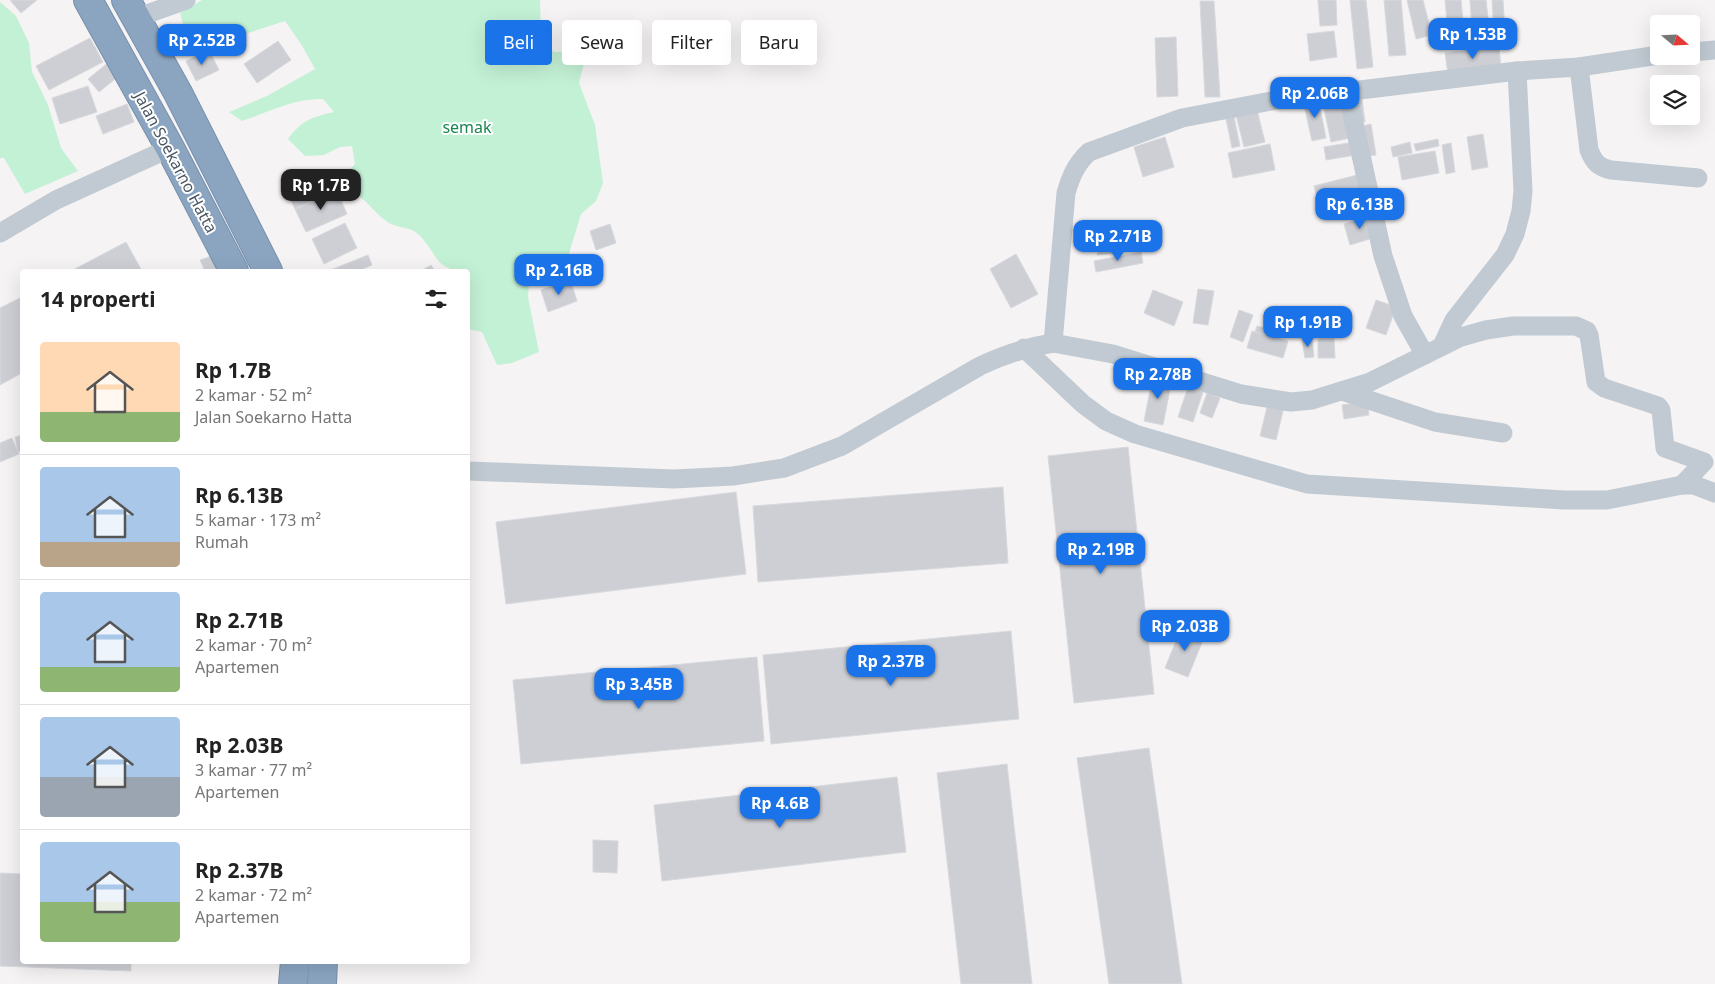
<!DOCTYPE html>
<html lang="id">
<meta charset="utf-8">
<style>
body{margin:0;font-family:"Noto Sans",sans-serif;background:#f2f2f2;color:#222;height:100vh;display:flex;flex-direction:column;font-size:19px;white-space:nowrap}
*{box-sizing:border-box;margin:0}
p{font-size:16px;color:#767676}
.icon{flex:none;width:28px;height:28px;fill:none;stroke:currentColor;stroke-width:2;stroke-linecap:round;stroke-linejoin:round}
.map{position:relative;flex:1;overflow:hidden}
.side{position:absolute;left:20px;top:269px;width:450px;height:695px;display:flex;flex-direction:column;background:#fff;border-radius:5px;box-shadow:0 5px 20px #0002}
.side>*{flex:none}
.banner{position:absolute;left:485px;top:20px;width:475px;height:45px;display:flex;gap:10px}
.needle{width:32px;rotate:109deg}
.buttons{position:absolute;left:1650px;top:15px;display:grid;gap:10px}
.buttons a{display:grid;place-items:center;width:50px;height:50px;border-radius:5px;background:#fff;box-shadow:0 5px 20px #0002;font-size:25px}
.price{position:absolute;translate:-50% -42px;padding:0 11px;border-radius:10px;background:#1a73e8;color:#fff;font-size:16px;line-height:32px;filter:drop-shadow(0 1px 2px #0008)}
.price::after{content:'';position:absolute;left:50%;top:30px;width:15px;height:11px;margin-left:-8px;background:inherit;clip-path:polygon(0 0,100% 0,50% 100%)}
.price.current{background:#222;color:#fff}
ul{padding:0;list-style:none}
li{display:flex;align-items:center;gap:15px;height:125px;padding:0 20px}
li+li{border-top:1px solid #e0e0e0}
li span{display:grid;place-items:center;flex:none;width:140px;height:100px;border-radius:5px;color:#555}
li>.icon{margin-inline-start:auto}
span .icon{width:60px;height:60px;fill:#fffc;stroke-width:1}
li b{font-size:21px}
h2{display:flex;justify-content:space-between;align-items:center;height:60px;padding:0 20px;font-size:21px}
.tag{padding:0 18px;border-radius:5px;background:#fff;box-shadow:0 5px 20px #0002;font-size:18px;line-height:45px}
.tag.current{background:#1a73e8;color:#fff}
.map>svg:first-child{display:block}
.green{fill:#c3f1d5}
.building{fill:#cdcfd5;stroke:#d7d9de}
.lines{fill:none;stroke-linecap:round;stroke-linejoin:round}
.highway-casing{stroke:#7690ad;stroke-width:30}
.street{stroke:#c1cad2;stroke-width:19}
.highway{stroke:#8ba5c1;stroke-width:28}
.labels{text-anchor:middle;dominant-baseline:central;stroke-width:4;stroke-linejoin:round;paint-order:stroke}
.park-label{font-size:16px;fill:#17864f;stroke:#fff}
.street-label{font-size:16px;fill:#4a5661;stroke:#fff}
</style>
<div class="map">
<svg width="1715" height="984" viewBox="0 0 1715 984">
<rect width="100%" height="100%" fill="#f5f3f3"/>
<g class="green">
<path d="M202,0H540L541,39L554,52L581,51L584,63L579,83L595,125L603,183L596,201L581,214L567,260L530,270L528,297L539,352L512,363L497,365L482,332L468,329V271C433,271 439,254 418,234C411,227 397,228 389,223C371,211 369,199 346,189L347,172L355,164L352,146L340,147L324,155L305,156L288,139C302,120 312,117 334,112L323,99C294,98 269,112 242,121L229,112L267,96L315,69L301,44L285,21L214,44L188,43L180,13Z"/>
<path d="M0,2L16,16L29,43L32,72L48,105L61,148L78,171L25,194L4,158H0Z"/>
</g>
<g class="building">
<path d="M10,0H37L21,13Z"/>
<path d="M1318,0H1336L1337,25L1320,26Z"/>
<path d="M1350,0H1366L1373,67L1357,69Z"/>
<path d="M1384,0H1401L1406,55L1389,56Z"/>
<path d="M1407,0H1423L1432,35L1416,39Z"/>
<path d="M1445,0H1461L1465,41L1449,43Z"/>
<path d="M1470,0H1486L1489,27L1472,29Z"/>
<path d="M1492,0H1503L1505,32L1494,33Z"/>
<path d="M1200,1H1214L1220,97H1205Z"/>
<path d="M1334,31L1337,57L1310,61L1307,34Z"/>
<path d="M1176,37L1178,96L1157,97L1155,38Z"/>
<path d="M90,38L103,62L49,90L36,66Z"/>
<path d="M278,41L291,60L257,83L244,64Z"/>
<path d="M1499,47L1501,68L1448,74L1445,53Z"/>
<path d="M209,50L219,70L196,81L186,61Z"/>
<path d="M114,58L125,71L99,92L88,79Z"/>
<path d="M88,86L97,112L60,124L52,98Z"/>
<path d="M1361,92L1365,122L1357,123L1353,93Z"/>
<path d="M1341,94L1350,138L1331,142L1322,99Z"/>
<path d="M1318,98L1326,138L1312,141L1303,101Z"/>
<path d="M127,104L134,122L103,134L96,116Z"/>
<path d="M1257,110L1265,142L1244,147L1236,115Z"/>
<path d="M1234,117L1240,146L1232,148L1226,119Z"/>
<path d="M1371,124L1376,155L1363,157L1358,127Z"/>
<path d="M1483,134L1488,167L1472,170L1467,137Z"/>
<path d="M1165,137L1174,167L1143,177L1134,147Z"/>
<path d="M1438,139L1439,146L1416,151L1414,144Z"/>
<path d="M1354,142L1356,155L1326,160L1324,147Z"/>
<path d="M1410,142L1412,153L1393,157L1391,147Z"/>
<path d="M1451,143L1455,172L1446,174L1442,145Z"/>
<path d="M1270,144L1275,170L1233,178L1228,153Z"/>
<path d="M1435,151L1439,173L1402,180L1398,157Z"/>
<path d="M330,171L338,187L295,209L287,192Z"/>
<path d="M1361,174L1365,188L1318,200L1314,186Z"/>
<path d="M337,191L347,214L306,232L295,209Z"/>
<path d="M1366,194L1370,209L1340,217L1336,202Z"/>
<path d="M1370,216L1376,237L1350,245L1344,224Z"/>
<path d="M345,223L357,248L324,264L312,239Z"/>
<path d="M610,224L616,243L596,250L590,231Z"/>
<path d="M1153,229L1159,246L1147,250L1141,233Z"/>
<path d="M1119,230L1137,237L1133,245L1116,238Z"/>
<path d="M1101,237L1120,244L1119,253L1097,255Z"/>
<path d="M126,242L142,271H71Z"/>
<path d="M1141,252L1143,263L1096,272L1094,261Z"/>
<path d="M1016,254L1038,294L1011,308L990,269Z"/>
<path d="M368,255L372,265L358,271H328Z"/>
<path d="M212,256L219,271H205L200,260Z"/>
<path d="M431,265L435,271H421Z"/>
<path d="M570,279L577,301L548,312L541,290Z"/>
<path d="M1198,289L1214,291L1208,325L1193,323Z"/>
<path d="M1153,290L1183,302L1174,326L1144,313Z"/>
<path d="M22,297V373L0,385V308Z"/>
<path d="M1376,300L1396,307L1386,335L1366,328Z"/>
<path d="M1239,310L1253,315L1243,342L1230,337Z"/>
<path d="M1257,326L1270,329L1268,335L1255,332Z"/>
<path d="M1252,331L1288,341L1283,358L1247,348Z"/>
<path d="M1312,338L1314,357L1305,358L1302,340Z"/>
<path d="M1334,338L1335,358H1318V339Z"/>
<path d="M1153,375L1172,379L1163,425L1144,421Z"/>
<path d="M1188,387L1203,392L1193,422L1178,417Z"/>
<path d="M1207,393L1220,398L1212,418L1200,413Z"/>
<path d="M1367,401L1369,415L1344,419L1342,405Z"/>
<path d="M1268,403L1284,407L1276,440L1260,436Z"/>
<path d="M22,435V451L18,452L15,437Z"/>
<path d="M12,438L19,454L0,462V443Z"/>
<path d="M1128,447L1154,694L1074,703L1048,456Z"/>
<path d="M1003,487L1008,563L758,582L753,506Z"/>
<path d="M736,492L746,574L506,604L496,522Z"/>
<path d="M1182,626L1205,635L1188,677L1165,668Z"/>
<path d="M1011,631L1019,719L771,744L763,655Z"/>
<path d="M757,657L764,741L521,764L513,680Z"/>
<path d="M1149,748L1182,984H1109L1077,758Z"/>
<path d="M1007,764L1032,984H961L937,773Z"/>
<path d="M897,777L906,852L662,881L654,805Z"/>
<path d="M593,840L618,841L617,873L593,872Z"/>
<path d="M0,873L22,874V961H131V971L0,966Z"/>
</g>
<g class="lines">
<g class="highway-casing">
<g id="highway">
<path d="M88,0L170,148L234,271"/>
<path d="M126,0L178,93L268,271"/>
<path d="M293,984L295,961"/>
<path d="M322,984L323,961"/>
</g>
</g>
<g class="street">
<path d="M136,18L186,0"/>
<path d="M1691,52L1715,50"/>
<path d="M1579,67L1589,150C1594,162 1598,167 1611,170L1698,178"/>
<path d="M1347,91L1383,256L1403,316L1425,355"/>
<path d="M0,233L56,200L170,148"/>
<path d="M1053,343L1113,354L1241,394L1291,402L1312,400L1370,382L1461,337L1486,330L1513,326H1576L1587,331L1589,335L1596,382L1604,388L1658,406L1661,410L1665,448L1704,462L1682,485"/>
<path d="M1442,346L1454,320L1505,255L1515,234L1521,211L1523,191L1517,71"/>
<path d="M1024,348L1083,404L1106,421L1135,434L1307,484L1564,500H1607L1682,485H1694L1715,493"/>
<path d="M1342,391L1435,422L1503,433"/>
<path d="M468,471L674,479L733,476L784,468L842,446L980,366C1005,354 1027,347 1053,343L1066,193C1071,176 1076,164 1089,152L1182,118L1277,100L1517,71L1579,67L1659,55"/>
</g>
<use href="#highway" class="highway"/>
</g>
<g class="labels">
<g class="park-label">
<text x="467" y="127">semak</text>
</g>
<g class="street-label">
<text transform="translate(176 162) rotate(62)">Jalan Soekarno Hatta</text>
</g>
</g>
</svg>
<div class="buttons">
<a><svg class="needle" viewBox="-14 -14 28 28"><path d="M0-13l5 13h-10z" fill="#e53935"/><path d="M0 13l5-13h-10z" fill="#767676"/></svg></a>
<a><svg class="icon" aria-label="layers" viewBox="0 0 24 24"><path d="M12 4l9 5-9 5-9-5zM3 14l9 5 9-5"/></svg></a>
</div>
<b class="price" style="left:1473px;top:60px">Rp 1.53B</b>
<b class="price" style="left:202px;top:66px">Rp 2.52B</b>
<b class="price" style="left:1315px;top:119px">Rp 2.06B</b>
<b class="price current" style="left:321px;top:211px">Rp 1.7B</b>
<b class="price" style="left:1360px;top:230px">Rp 6.13B</b>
<b class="price" style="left:1118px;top:262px">Rp 2.71B</b>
<b class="price" style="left:559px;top:296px">Rp 2.16B</b>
<b class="price" style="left:1308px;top:348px">Rp 1.91B</b>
<b class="price" style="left:1158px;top:400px">Rp 2.78B</b>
<b class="price" style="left:1101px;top:575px">Rp 2.19B</b>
<b class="price" style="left:1185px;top:652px">Rp 2.03B</b>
<b class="price" style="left:891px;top:687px">Rp 2.37B</b>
<b class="price" style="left:639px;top:710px">Rp 3.45B</b>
<b class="price" style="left:780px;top:829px">Rp 4.6B</b>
<div class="banner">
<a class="tag current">Beli</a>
<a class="tag">Sewa</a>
<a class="tag">Filter</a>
<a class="tag">Baru</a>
</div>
<section class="side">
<h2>14 properti<svg class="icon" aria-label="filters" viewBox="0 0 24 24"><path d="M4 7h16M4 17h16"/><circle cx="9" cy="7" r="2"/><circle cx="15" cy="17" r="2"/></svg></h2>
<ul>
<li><span style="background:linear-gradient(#ffd9b3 70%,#8fb573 0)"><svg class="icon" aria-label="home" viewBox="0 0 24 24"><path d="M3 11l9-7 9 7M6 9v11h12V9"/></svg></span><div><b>Rp 1.7B</b><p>2 kamar · 52 m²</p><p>Jalan Soekarno Hatta</p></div></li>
<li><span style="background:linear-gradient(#a9c7e8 75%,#b9a48a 0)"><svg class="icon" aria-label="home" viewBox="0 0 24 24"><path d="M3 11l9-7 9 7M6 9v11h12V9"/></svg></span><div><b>Rp 6.13B</b><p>5 kamar · 173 m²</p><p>Rumah</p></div></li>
<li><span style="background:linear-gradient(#a9c7e8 75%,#8fb573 0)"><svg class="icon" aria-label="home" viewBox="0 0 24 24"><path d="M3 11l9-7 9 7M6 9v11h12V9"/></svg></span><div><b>Rp 2.71B</b><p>2 kamar · 70 m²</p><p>Apartemen</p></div></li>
<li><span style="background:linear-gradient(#a9c7e8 60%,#9aa5b1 0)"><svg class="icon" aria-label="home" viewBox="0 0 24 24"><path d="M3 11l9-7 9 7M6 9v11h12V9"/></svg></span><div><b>Rp 2.03B</b><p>3 kamar · 77 m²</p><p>Apartemen</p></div></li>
<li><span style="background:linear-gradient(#a9c7e8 60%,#8fb573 0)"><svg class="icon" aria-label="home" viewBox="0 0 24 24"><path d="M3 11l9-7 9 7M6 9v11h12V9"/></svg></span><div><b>Rp 2.37B</b><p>2 kamar · 72 m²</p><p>Apartemen</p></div></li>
</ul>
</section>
</div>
